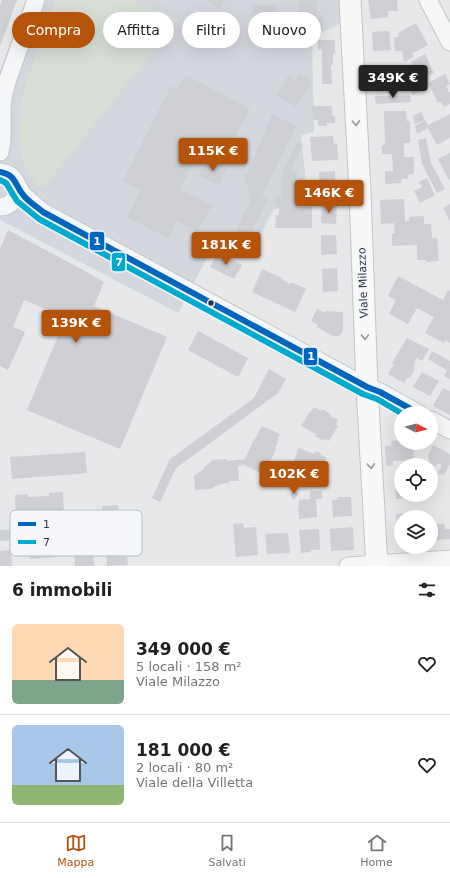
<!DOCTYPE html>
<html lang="it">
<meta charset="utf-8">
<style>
body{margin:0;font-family:"DejaVu Sans",sans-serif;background:#f2f2f2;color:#202124;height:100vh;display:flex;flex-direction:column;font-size:15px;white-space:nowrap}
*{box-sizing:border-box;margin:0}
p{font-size:13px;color:#757577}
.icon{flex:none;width:22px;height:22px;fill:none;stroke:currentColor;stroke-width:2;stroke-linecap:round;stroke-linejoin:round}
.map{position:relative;height:566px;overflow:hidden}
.details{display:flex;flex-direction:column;background:#fff;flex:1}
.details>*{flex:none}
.top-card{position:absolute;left:12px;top:12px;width:426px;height:36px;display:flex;gap:8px}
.needle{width:26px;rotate:96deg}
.fabs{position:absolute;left:394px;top:406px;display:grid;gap:8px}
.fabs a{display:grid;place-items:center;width:44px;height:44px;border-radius:50%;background:#fff;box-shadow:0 4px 16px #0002;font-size:20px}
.price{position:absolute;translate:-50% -34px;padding:0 9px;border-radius:4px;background:#b45309;color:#fff;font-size:13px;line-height:26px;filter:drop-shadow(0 1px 2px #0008)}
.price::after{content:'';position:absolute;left:50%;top:24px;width:12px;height:9px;margin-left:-6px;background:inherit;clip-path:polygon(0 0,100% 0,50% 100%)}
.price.active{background:#222;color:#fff}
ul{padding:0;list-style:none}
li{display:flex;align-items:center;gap:12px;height:100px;padding:0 12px}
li+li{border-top:1px solid #e0e0e0}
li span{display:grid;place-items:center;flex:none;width:112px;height:80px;border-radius:6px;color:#555}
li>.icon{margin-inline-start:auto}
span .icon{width:48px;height:48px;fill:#fffc;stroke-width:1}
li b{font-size:17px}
h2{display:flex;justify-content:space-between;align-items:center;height:48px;padding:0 12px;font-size:17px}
.pill{padding:0 14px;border-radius:18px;background:#fff;box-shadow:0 4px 16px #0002;font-size:14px;line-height:36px}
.pill.active{background:#b45309;color:#fff}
.menu{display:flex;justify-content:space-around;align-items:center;height:56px;border-top:1px solid #e0e0e0;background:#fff;font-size:11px;color:#757577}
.menu a{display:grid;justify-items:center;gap:2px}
.menu .active{color:#b45309}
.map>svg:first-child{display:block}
.built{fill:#d4d7dd}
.green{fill:#d6ded6}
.building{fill:#ced0d3}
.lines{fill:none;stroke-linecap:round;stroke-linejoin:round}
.minor-casing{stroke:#c4c6c8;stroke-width:19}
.major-casing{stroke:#c2c5c8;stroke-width:23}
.minor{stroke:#f5f6f7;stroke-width:17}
.major{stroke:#f8f8f8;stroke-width:21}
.bus-1-casing{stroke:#f4f6f9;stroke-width:9}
.bus-2-casing{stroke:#f4f6f9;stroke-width:9}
.bus-1{stroke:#0065bd;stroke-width:6}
.bus-2{stroke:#00a9ce;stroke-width:6}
.oneway{stroke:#92969e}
.bus-dot{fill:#2b3445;stroke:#f4f6f9;stroke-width:1.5}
.labels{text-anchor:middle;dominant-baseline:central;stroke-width:3;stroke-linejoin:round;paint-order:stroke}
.street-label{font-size:11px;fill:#2b3445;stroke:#f4f6f9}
.key{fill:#f4f6f9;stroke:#b8bcc3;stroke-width:1}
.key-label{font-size:11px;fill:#2b3445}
.line-badge{stroke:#f4f6f9;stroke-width:1.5}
.badge-label{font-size:11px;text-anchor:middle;font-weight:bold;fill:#fff}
</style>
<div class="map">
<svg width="450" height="566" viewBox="0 0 450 566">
<rect width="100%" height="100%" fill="#e6e8ea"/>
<path class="built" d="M26,0H346V21L312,37L314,132L301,135L308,203L273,210L249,258L216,241L178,313L0,220V71Z"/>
<path class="green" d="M55,0H133L179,19L44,188L34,183L32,176L23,163L21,156L20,132L21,99L26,82Z"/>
<g class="building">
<path d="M2,0H17L0,46V5Z"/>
<path d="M207,0H226L219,9Z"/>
<path d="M298,0H317V17H323V29H285V17H298Z"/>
<path d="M368,0H397L398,11H388V17L371,19Z"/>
<rect x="253" y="5" width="23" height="25"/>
<path d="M416,23L428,45L413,53V52H412L414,57L404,62L402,51H395L394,37H399L398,33Z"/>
<path d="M387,31H389L391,50L373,51L372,32Z"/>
<path d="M318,40H335V54H333V65H331L332,84H322V49L318,50Z"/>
<path d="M425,54L434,73L419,81L411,70L415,68L411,62Z"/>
<path d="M378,72H383L384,81L378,82Z"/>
<path d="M299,73L312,82L296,107L276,95L288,76L295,80Z"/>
<path d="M445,74L450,84L446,86L449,92H450V104L444,107L441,102L438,103L428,83Z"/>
<path d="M186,75L250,109L227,152L205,140L180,189L212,205L197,232L177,221L168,238L127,217L141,190L123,181L171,86L177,89Z"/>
<path d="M416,81L418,85L424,82L427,88L413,95L410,89L409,90L408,86Z"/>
<path d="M410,95L411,102L376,104L375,96Z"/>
<path d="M312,106H332V116H335V123H327V126H318V120H313Z"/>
<path d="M384,111H406L407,121H410V143H404V157H414V174L408,175V179H401V183L385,184V171H393L392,154H382V145H385Z"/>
<path d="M421,112L425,120L415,124L413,116Z"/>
<path d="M272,114L296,126L262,196L268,199L244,247L231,240L250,201L249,190L245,179Z"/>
<path d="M450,114V138L437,145L428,128L417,134L415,126L425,120L428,125Z"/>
<path d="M333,136L334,144L337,143L338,160L312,161L310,137Z"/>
<path d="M426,138L431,163L445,189L437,193L422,164L418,140Z"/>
<path d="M298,141L303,144L290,171H297V207H312V228H275L276,215H279V206H275V197L281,198L282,172Z"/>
<path d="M450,153V179L449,180L438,159Z"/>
<path d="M208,158L227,167L219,185L199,176Z"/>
<path d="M335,171L336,192L320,193L319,172Z"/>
<path d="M427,178L435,195L420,203L414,191L422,187L419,182Z"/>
<path d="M404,199L405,221H409V217L424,216V224H431L432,238H437L439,261L426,262V260H417V245L392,246V234L395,233L394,223L381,224L380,200Z"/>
<path d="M322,204H337L336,224L321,223Z"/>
<path d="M450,204V222L443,208Z"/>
<path d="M8,230L85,271L104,282L94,306L167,337L120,449L27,410L66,317L24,300L13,327L25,332L8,370L0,366V249Z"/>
<path d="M321,235H336L337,254L321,255Z"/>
<path d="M218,252L242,265L234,279L210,267Z"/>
<path d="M337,268L338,291L323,292L322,269Z"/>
<path d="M262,269L282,278L281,279L290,284L291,282L306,289L295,312L252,292Z"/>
<path d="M398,276L443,300L448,290L450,291V343L445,340L444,343L425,333L434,317L417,308L408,324L389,314L396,300L388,296Z"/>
<path d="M317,309L325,313L326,311L343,312V329L342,333L339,336H333L317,327L318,325L311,321Z"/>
<path d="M198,331L248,358L238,377L188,350Z"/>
<path d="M407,338L429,349L422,361L417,358L414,363L415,364L413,368L415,369L410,378L408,377L404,383L388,374L394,364L392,363Z"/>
<path d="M432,351L450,361V379L444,376L447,370L428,359Z"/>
<path d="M269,369L286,379L278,393L176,468L160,502L152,498L170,459L254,398Z"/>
<path d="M422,372L439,381L430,396L413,387Z"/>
<path d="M443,388L450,391V415L433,406Z"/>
<path d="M314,407L321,411L322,409L331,414L330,416L338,420L336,425L338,426L329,441L325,439L324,441L315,436L316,434L301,426L310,411L311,412Z"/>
<path d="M262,426L280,434L277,442H278L275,448L276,449L267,469L266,468L263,474L244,465L238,466L239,481H229V483L221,484L218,486L217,485L211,489L195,490L194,476L205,468L204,467L213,460L227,459V461L247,459H245L254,439H255Z"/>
<path d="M401,440V443H413L414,461H393V466H386L385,446H392L391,441Z"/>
<path d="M433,445L450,454V464L444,475L438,473L442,465L437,463L436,466L429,463L428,455Z"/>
<path d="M299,448L314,454L315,452H319L321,455L326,457L315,484L304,479L303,481L296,478L295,481L287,478Z"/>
<path d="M85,452L87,473L12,479L10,457Z"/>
<path d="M395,480H401V495H412V498L396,499Z"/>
<path d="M310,491H322V499H316L317,517L299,519L298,507H299V500L310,499Z"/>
<path d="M63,492L64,516L52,517L55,557L30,559L27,518L16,519L15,495L28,494V497L49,496V493Z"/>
<path d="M298,492V495L294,499H292L291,493Z"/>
<path d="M337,497H351L352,516L333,517L332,500L338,499Z"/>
<path d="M118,505L119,515L103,516L102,506Z"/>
<path d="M415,512V517H401V544H398L396,514Z"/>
<path d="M243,523L244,528L256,527L258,555L236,557L233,524Z"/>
<path d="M436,524H444L445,529H450V539L437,540Z"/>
<path d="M124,527L128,565L107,566L105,528Z"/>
<path d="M353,527L354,550L331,551L330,529Z"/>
<path d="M17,529L18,540L0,541V530Z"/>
<path d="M319,529L320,550H311V552L301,553L299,530Z"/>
<path d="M288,533L290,553L267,554L265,534Z"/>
<path d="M84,549V550L93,549L94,566H75L74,550Z"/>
<path d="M11,550L12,566H0V551Z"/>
</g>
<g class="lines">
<g class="minor-casing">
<g id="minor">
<path d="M428,0L450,42"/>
<path d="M0,152L2,141V108L4,93L8,79L36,0"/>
<path d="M0,172C23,174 23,205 0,207"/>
<path d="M16,183L23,195L43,212L367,387L380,392L418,413"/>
<path d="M431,420L450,430"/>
<path d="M348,566L450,559"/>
</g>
</g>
<g class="major-casing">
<path id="major" d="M350,0L360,192L367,387L377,566"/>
</g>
<use href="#minor" class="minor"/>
<use href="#major" class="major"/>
<g class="bus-1-casing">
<path id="bus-1" d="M0,172C17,175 14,185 24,196C29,202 37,207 43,212L367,387L380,392L418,413"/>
</g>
<g class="bus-2-casing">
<path id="bus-2" d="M0,180L6,183L17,201L39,219L363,394L377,399L401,413"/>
</g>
<use href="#bus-1" class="bus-1"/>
<use href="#bus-2" class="bus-2"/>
</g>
<defs><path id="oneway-chevron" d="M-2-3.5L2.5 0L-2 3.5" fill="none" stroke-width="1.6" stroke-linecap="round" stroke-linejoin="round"/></defs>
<g class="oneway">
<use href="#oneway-chevron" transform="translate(356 123) rotate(87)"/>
<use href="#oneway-chevron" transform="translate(365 337) rotate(88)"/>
<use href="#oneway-chevron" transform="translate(371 466) rotate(87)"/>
</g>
<circle class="bus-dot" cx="211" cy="303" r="3.5"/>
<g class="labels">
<g class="street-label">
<text transform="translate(363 283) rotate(-92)">Viale Milazzo</text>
</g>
</g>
<rect x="10" y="510" width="132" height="46" rx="6" class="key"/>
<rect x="18" y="522" width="18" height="4" fill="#0065bd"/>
<rect x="18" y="540" width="18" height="4" fill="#00a9ce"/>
<g class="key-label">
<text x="43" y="528">1</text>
<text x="43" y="546">7</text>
</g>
<g class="line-badge">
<rect x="89" y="231" width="16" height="20" rx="4" fill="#0065bd"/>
<rect x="111" y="252" width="15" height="20" rx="4" fill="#00a9ce"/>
<rect x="303" y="347" width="15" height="19" rx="4" fill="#0065bd"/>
</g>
<g class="badge-label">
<text x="97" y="245">1</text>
<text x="119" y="266">7</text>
<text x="311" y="360">1</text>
</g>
</svg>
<div class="fabs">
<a><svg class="needle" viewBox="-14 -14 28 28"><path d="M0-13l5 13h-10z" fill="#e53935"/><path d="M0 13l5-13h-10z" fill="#757577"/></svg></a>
<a><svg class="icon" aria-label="locate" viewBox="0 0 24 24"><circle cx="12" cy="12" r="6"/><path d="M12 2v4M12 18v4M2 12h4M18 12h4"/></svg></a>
<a><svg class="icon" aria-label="layers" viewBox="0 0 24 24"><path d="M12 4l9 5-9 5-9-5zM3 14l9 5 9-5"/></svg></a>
</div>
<b class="price active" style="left:393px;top:99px">349K €</b>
<b class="price" style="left:213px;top:172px">115K €</b>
<b class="price" style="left:329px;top:214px">146K €</b>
<b class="price" style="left:226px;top:266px">181K €</b>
<b class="price" style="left:76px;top:344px">139K €</b>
<b class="price" style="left:294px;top:495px">102K €</b>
<div class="top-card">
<a class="pill active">Compra</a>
<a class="pill">Affitta</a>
<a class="pill">Filtri</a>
<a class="pill">Nuovo</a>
</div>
</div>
<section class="details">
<h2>6 immobili<svg class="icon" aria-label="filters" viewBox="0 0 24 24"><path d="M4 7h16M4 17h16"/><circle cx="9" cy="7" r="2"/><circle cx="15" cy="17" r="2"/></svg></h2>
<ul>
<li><span style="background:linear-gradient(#ffd9b3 70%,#7fa58c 0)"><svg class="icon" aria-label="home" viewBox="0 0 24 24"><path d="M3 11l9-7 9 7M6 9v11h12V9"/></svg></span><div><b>349 000 €</b><p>5 locali · 158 m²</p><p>Viale Milazzo</p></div><svg class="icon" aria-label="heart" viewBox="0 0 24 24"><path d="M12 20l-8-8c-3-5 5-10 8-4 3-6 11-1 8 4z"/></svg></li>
<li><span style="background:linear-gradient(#a9c7e8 75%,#8fb573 0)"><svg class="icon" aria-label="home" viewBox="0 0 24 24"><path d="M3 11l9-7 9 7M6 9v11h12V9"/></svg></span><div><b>181 000 €</b><p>2 locali · 80 m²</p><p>Viale della Villetta</p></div><svg class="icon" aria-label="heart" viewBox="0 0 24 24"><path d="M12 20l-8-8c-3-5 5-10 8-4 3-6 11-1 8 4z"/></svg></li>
</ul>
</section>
<nav class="menu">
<a class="active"><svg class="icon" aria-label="map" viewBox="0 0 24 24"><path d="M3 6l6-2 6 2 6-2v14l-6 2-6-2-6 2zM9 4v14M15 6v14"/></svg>Mappa</a>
<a><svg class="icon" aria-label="saved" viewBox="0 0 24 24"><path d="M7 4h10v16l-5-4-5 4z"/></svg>Salvati</a>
<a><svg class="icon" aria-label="home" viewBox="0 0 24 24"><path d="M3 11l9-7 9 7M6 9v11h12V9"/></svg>Home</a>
</nav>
